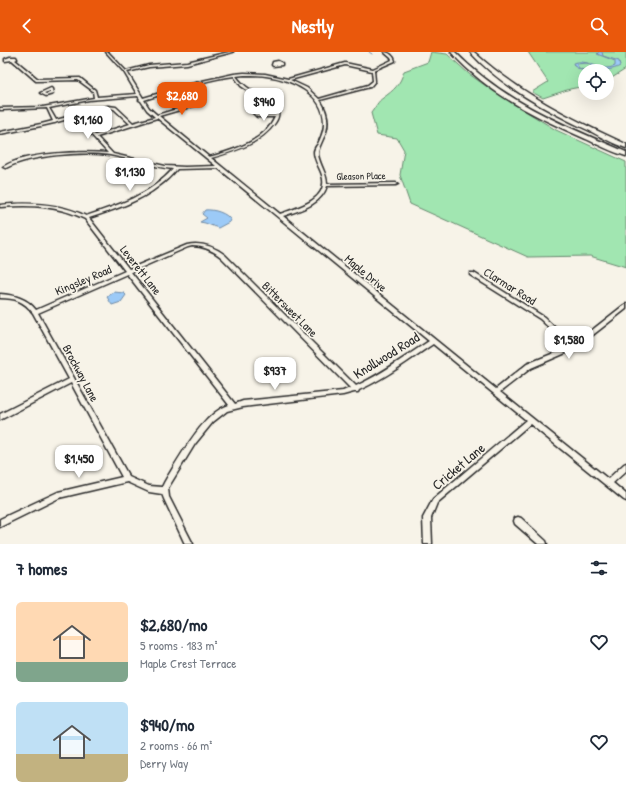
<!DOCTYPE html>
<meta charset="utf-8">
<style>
body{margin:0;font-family:"Patrick Hand",sans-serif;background:#f2f2f3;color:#1f2937;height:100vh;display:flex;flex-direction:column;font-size:15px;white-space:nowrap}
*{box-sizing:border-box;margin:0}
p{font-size:13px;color:#747a83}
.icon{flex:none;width:22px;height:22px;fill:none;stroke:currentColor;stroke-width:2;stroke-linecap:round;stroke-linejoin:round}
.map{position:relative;height:492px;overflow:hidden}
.drawer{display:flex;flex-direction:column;background:#fff;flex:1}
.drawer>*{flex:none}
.fabs{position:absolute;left:578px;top:12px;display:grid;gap:8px}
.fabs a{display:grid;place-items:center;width:36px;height:36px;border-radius:50%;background:#fff;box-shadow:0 4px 16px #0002;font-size:20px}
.price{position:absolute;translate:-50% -34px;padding:0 9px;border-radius:8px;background:#fff;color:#222;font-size:13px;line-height:26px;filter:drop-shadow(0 1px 2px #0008)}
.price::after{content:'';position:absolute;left:50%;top:24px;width:12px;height:9px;margin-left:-6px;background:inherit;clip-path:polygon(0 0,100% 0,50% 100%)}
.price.selected{background:#ea580c;color:#fff}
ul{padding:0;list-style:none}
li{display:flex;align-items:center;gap:12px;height:100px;padding:0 16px}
li span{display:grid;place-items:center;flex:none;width:112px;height:80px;border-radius:6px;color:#555}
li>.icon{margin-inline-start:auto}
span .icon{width:48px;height:48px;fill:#fffc;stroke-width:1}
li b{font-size:17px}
h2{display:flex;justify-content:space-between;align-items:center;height:48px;padding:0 16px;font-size:17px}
header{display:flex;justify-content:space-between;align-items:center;height:52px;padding:0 16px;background:#ea580c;color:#fff;font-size:18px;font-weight:700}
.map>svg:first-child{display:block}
.green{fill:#a1e6b1;stroke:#66886e}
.water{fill:#9ccaf7;stroke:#6f8aa5}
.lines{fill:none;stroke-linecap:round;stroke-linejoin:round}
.stream{stroke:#6f8aa5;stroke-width:1}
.minor-casing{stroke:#2b2b2b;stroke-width:3}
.highway-casing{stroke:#2b2b2b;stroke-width:3}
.minor{fill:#f7f3e8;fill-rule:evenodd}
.highway{fill:#f7f3e8;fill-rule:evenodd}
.labels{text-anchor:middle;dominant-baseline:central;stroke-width:3.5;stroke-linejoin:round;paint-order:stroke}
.far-street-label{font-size:10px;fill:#2b2b2b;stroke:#f7f3e8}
.street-label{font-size:12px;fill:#2b2b2b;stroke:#f7f3e8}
.near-street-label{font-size:14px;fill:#2b2b2b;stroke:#f7f3e8}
</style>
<header><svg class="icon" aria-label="back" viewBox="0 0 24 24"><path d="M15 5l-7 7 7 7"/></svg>Nestly<svg class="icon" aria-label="search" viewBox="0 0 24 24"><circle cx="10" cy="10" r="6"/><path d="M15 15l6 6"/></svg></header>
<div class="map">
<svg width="626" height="492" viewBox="0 0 626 492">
<rect width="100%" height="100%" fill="#f7f3e8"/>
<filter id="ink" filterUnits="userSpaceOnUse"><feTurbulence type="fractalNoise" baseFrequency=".025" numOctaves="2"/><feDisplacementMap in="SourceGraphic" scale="8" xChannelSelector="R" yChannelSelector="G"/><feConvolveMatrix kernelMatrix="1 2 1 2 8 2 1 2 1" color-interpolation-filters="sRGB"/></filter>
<g filter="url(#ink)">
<g class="green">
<path d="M431,0L447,2L469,22L493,39L556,78L626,110V215L590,204L528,205L410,152L400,123L404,98L397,86L377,83L371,61C375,56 378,49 383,46C394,38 400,33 404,19L428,10Z"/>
<path d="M528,0H626V17L607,29V19H585V34L570,37L543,46L532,40L548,30Z"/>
</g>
<g class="water">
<path d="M599,0H602L603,4L619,9L620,14C614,18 601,19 594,17C590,15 592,13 587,11L576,12L580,17L588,19L581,18L574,14L573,11C589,6 599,21 615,14V9L597,2Z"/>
<path d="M205,158C213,157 228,161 231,169L218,176L205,171L200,170L207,166L202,162Z"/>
<path d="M114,240L124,241L126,243L121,250L112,253L107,245Z"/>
</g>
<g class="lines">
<path class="stream" d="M369,0L372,2"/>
<g class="minor-casing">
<g id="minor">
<path d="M106,0H108L126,19L149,13L187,10L229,0H233L187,12L149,15L127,20L143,46L202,29L234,22L244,21L265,22L288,27L345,11L373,17L392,8L391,6L384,0C389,0 394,4 395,9L374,18L375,29L370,35L320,48C328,60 330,74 323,87C321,92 318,97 318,102C319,112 327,121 327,132L396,131L398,132L396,133L327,134C321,153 300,158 283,164L496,337L527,312L569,295L540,267L470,223V221H474L544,265L573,293L624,253L626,252V257L575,297L531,316L500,340L608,427L624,412L626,411V419L613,431L626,442V449L624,448L530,372L437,451L431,466L432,492H424L423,466L433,447L526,368L433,292C409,308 386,326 359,338L358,340H354L343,343L243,355L227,359L213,370L195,392L168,436L169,445L193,492H185L164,447L162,442L149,440L127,430L59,446L0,475V467L58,440L122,425L71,331L0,368V362L69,327L33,261C24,249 15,246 0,246V242C14,243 27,246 36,258L125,219L85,167C57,153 30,153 0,155V153C30,150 59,151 86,164C118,153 150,143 173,117C152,115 131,107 110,103C83,99 31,103 6,116H5L3,115C24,100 82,99 108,101L75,65L57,70L55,71H54L41,74L0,82V80L41,72L53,69L47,56L0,58V56L43,55L94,46L93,39L78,28L36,29L12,8L5,9V7L10,5H16L17,7L15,8L38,27L80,26L95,38L97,45L137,42L124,20ZM345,13L372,19L373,29L368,33L319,47L307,36L290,28ZM244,23C252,23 259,23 266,24C291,27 325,42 324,72C324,79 321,85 318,92C316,94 314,98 314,100C314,108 320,116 322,123C330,148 297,156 280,162L211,106C235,99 260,92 275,71C279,65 280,60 276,54C272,50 267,48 263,45C256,41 248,37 242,31C240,29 238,27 236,24ZM234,24L241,34L272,54L275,59L254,60L253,61L257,65H275C264,90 233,98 209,105L159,64L204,51V49L157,63L149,56L144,48C174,39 203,28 234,24ZM138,44L140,47L139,48L141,49L147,58L155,65L133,71L116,55L108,54L56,68L49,56L89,48ZM108,56L114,57L130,72L95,83L78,64ZM276,61L275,63H259L258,62ZM157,66L216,114L185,115L165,114L113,102L97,85ZM218,116L429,289C405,305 382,322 356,334L225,203C213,194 201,190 187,193L129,217L89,166C113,158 139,150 159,134C166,129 172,123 177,117ZM192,194C204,194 212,198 221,205L350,336L343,339L243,349L235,352L131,220L188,195ZM127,222L229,353C206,360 186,395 174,414C170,421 165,428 162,435L149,434L129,425L38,261Z"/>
<path d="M278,9L282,11V13L273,14L272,13L273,10Z"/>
<path d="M51,36L52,37L53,42L46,44L40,41ZM50,39V41L46,42L44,41Z"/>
<path d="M518,465L521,466L546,489L547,492H538L515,472L514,469L515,466Z"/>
</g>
</g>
<g class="highway-casing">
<g id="highway">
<path d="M451,0H455C504,50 563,73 626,100V104C612,100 599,93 586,87C537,66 487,41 451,0Z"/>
<path d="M470,0H474C519,41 571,67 626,92V96C614,92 601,85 590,79C547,59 502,35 470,0Z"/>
</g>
</g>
<use href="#minor" class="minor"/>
<use href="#highway" class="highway"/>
</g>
</g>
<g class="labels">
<g class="far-street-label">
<text transform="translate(361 124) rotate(-1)">Gleason Place</text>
</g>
<g class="street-label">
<text transform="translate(141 218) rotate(52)">Leverett Lane</text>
<text transform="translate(366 221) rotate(40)">Maple Drive</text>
<text transform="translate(83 228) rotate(-23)">Kingsley Road</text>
<text transform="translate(510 234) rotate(32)">Clarmar Road</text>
<text transform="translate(290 257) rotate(45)">Bittersweet Lane</text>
<text transform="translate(81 321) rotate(62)">Brockway Lane</text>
</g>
<g class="near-street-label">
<text transform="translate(386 303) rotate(-32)">Knollwood Road</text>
<text transform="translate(458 414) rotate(-40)">Cricket Lane</text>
</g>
</g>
</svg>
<div class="fabs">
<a><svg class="icon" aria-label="locate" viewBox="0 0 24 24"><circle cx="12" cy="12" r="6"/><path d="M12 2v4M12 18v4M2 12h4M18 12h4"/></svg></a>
</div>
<b class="price selected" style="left:182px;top:64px">$2,680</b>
<b class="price" style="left:264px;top:70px">$940</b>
<b class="price" style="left:88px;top:88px">$1,160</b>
<b class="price" style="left:130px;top:140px">$1,130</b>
<b class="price" style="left:569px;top:308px">$1,580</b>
<b class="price" style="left:275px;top:339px">$937</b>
<b class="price" style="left:79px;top:427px">$1,450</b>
</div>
<section class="drawer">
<h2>7 homes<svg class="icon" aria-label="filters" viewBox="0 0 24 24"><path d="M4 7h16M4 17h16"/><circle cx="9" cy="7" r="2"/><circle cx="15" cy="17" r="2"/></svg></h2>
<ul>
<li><span style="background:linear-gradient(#ffd9b3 75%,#7fa58c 0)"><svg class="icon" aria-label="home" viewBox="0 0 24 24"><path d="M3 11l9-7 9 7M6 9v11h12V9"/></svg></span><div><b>$2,680/mo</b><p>5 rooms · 183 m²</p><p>Maple Crest Terrace</p></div><svg class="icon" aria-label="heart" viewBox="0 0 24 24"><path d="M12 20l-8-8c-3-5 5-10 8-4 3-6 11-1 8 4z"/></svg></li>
<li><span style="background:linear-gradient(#bfe0f5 65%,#c2b280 0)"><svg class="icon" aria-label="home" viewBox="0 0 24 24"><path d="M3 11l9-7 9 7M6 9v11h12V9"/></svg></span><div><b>$940/mo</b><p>2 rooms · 66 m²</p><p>Derry Way</p></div><svg class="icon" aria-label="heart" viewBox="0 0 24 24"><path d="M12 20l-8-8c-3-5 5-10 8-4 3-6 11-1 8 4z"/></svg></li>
</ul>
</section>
